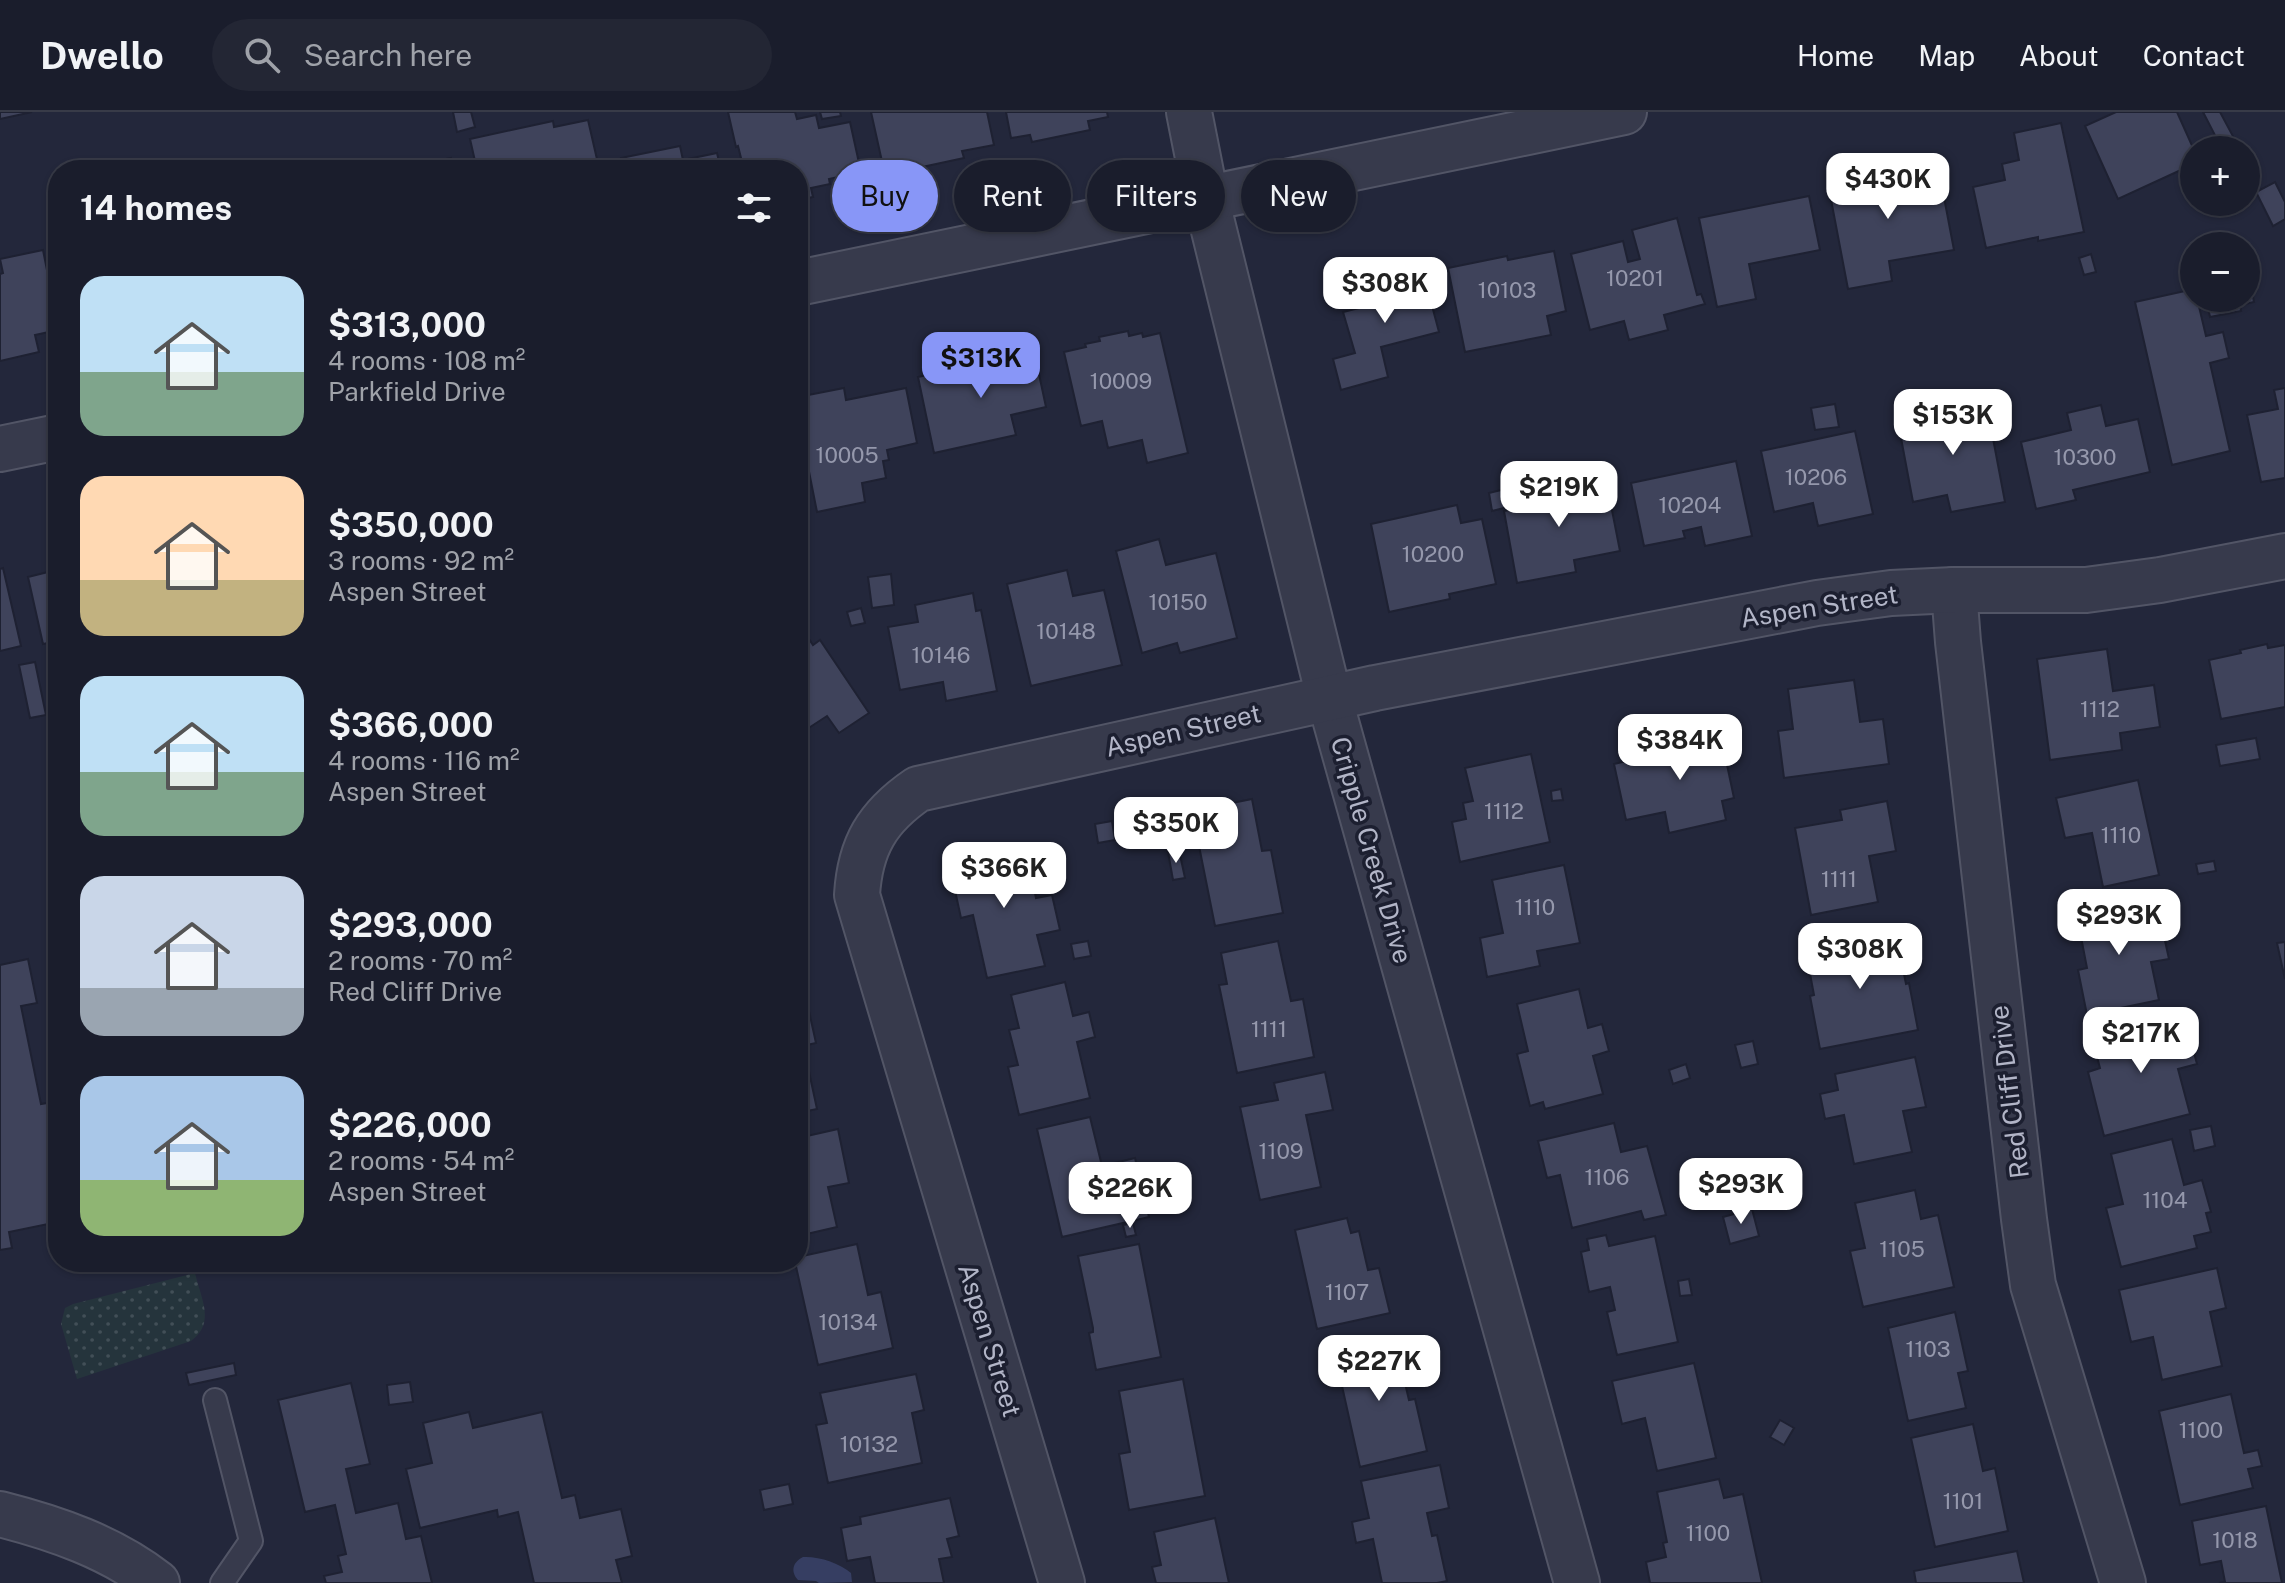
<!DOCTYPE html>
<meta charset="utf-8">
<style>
body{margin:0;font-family:"Public Sans",sans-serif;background:#232634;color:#f1f3f6;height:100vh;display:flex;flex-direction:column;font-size:30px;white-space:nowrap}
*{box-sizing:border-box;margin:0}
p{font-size:26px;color:#9fa2a9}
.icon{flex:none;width:44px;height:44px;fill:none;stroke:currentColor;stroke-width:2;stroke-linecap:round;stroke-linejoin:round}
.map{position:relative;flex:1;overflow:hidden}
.side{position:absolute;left:48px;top:48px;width:760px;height:1112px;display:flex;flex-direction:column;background:#1a1d2c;border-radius:32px;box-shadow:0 2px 6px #0004,0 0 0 2px #383b48}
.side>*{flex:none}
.banner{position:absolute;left:832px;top:48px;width:760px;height:72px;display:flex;gap:16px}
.buttons{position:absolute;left:2180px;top:24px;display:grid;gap:16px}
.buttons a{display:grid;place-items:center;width:80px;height:80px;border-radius:50%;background:#1a1d2c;box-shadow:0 2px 6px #0004,0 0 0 2px #383b48;font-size:40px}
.price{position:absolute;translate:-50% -68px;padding:0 18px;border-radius:16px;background:#fff;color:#222;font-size:26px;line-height:52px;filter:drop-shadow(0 2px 4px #0008)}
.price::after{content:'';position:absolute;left:50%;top:48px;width:24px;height:18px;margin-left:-12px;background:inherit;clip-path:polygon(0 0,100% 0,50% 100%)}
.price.selected{background:#8896f7;color:#111}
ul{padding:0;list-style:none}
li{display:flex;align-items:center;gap:24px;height:200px;padding:0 32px}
li span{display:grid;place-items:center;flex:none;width:224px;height:160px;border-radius:24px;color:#555}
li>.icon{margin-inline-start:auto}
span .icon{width:96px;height:96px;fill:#fffc;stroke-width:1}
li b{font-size:34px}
h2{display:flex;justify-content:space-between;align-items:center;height:96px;padding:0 32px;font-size:34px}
.tag{padding:0 28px;border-radius:36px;background:#1a1d2c;box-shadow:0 2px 6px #0004,0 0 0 2px #383b48;font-size:28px;line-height:72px}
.tag.selected{background:#8896f7;color:#111}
header{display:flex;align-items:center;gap:48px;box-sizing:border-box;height:112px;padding:0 40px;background:#1a1d2c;border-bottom:2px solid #383b48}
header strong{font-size:38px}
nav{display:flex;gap:44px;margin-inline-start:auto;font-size:28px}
.search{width:560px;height:72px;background:#232634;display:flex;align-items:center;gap:20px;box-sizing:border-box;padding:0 28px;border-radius:44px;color:#9fa2a9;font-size:30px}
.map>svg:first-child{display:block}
.grass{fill:url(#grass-dots)}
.water{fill:#363e62}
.building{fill:#3f435b;stroke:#1e2132;stroke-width:2}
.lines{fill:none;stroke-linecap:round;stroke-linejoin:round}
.service-casing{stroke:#525566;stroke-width:26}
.minor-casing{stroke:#525566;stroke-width:48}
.tertiary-casing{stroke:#525566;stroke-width:48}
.service{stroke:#373a4c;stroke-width:22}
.minor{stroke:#373a4c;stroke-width:44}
.tertiary{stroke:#373a4c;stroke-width:44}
.labels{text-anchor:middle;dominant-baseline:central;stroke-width:7;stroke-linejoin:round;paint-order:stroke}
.number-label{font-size:22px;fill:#9598ac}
.street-label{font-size:26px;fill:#b2b5c7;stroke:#1c1f30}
</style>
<header>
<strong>Dwello</strong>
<div class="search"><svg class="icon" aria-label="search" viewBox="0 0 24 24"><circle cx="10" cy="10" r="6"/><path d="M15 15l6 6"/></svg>Search here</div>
<nav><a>Home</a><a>Map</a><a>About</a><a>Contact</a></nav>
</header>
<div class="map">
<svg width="2285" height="1471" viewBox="0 0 2285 1471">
<defs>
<pattern id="grass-dots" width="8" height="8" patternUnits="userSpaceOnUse" patternTransform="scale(2)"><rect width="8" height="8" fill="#25343c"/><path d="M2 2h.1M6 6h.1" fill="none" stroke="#424f57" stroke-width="1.8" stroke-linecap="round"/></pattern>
</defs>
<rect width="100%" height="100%" fill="#23273b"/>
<path class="grass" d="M195,1161C201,1187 216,1211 191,1229L77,1267L61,1212L65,1196L73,1192Z"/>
<path class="water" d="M803,1445C818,1444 840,1451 851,1461L852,1470L819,1471L816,1469L798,1468C790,1459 793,1450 803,1445Z"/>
<g class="building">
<path d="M0,0H32L0,7Z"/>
<path d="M453,0H471L475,15L457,20Z"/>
<path d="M728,0H795L797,7L816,3L819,16L850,10L861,60L829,67L830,72L811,76L813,85L798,88V58H744L738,34L736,35Z"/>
<path d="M820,0H840L841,4L822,7Z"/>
<path d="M871,0H987L994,33L962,39L964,46L885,63Z"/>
<path d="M1006,0H1107L1108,5L1088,9L1090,18L1032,30L1030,23L1011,26Z"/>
<path d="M2116,0H2177L2194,38V52L2118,87L2085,14Z"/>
<path d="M2203,0H2220L2235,28L2221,35Z"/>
<path d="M588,8L599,56L477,58L470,27L553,9L554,15Z"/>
<path d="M2061,11L2084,120L2038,129V125L1986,136L1973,75L2005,68L2002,52L2019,48L2014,21Z"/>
<path d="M680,34L683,48L717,41L721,58H624L621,46Z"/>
<path d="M451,46L453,58H394Z"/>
<path d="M203,49L204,58H190L189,50Z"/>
<path d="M1889,52L1891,60L1903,58L1904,65L1939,59L1954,138L1889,149L1892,169L1848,177L1829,77L1846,74L1843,60Z"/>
<path d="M2275,70L2285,90V107L2273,114L2256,80Z"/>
<path d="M1809,84L1820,138L1749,152L1756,187L1717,195L1699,106Z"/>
<path d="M1677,106L1697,183L1701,182L1705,192L1664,203L1668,218L1629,228L1624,209L1590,218L1571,142L1623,129L1628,150L1640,147L1632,118Z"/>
<path d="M43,138L47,158L58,155V218L35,223L39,240L0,249V162L3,161L0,147Z"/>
<path d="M1554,139L1566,199L1547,204L1551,223L1465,240L1448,156L1507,144L1508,148Z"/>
<path d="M2091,142L2096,160L2084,163L2079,146Z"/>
<path d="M1422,156L1439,220L1381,235L1388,265L1341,278L1333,247L1355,241L1343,200L1367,194L1360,172Z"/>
<path d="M2251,174L2254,190L2240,193L2241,199L2210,205L2206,186H2246V175Z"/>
<path d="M2194,177V186H2197L2206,224L2223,220L2229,246L2210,251L2230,339L2172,353L2135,190Z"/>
<path d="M1128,219L1129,224L1142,221L1143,225L1160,221L1188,341L1147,351L1142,328L1108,336L1102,309L1081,314L1064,240L1086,235L1085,232L1100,229L1099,225Z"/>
<path d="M1033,234L1046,295L1011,303L1016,323L934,341L918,265L996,248L995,243Z"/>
<path d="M844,276L846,288L906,276L917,331L887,338L889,348L883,349L886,366L862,371L865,390L817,400L798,304V285Z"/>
<path d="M2285,276V366L2261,370L2247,303L2278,297L2274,278Z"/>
<path d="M1985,284L2005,390L1951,400L1947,383L1913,390L1898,310L1942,301L1945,313L1951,312L1947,292Z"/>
<path d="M1835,292L1839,315L1815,318L1811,296Z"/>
<path d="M2101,293L2106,314L2138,307L2150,360L2073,378L2076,388L2036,397L2021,330L2071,318L2067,301Z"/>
<path d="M1855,319L1873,402L1818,414L1813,391L1774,400L1761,339Z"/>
<path d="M1736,349L1752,424L1705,434L1701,415L1683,419L1685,426L1644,434L1631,371Z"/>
<path d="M1578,363L1582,383L1608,378L1620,439L1574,448L1576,460L1517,471L1504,399L1530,394L1526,373Z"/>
<path d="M1505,377L1508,395L1492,399L1489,381Z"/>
<path d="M1457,393L1461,411L1482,407L1496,472L1449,482L1450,487L1389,500L1371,412Z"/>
<path d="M1159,427L1166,453L1216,441L1237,526L1180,541L1177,531L1142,541L1116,439Z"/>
<path d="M58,441V529L43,532L28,465L56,458L52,442Z"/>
<path d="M3,456L21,534L0,539V457Z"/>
<path d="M1067,458L1073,484L1104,478L1122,553L1031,574L1007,472Z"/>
<path d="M891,462L894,493L872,496L868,465Z"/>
<path d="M973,481L976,499L981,498L997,579L946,589L943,570L900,578L888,515L918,510L915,493Z"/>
<path d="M861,496L865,511L851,514L847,500Z"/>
<path d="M805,521L813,533L820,528L869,601L839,621L827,604L798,623V526Z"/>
<path d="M2267,532L2268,536L2285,533V595L2221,607L2209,548L2241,541L2240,538Z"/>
<path d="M2107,537L2113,579L2154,573L2160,615L2120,621L2122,638L2050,648L2037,547Z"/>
<path d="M35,550L46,603L30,606L19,553Z"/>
<path d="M1854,568L1860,610L1883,607L1889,652L1784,666L1778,619L1793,617L1788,577Z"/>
<path d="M1718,610L1734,686L1722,689L1726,708L1669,721L1665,700L1626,708L1614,652L1656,642L1657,647L1681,642L1676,619Z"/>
<path d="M2256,626L2260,647L2220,654L2216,633Z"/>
<path d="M1531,642L1550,730L1460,750L1452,710L1466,707L1463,691L1473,689L1465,656Z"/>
<path d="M798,664L808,672L798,686Z"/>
<path d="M2138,668L2159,763L2103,775L2092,721L2065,726L2056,686Z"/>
<path d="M1561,677L1563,688L1552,689L1551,679Z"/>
<path d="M1252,687L1262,739L1271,738L1283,801L1215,814L1192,699Z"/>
<path d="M1887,689L1896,739L1869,744L1878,790L1811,803L1795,716L1842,708L1840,698Z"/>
<path d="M1112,709L1115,728L1098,731L1095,712Z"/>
<path d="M1026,736L1036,786L1052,783L1060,818L1037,823L1045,854L987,866L973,803L961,806L949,751Z"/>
<path d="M1179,738L1185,766L1173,768L1168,740Z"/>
<path d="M2214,749L2216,759L2198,762L2196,752Z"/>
<path d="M1564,753L1580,831L1537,839L1540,854L1487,865L1480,826L1503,821L1492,768Z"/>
<path d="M2136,787L2141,810L2160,806L2169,847L2151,850L2159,888L2087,903L2078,858L2087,856L2076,799Z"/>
<path d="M1886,815L1893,849L1901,847L1906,872L1909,871L1918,918L1820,937L1810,884L1814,883L1808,851L1827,847L1823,827Z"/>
<path d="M1088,829L1091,844L1074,847L1071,832Z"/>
<path d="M1278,829L1291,889L1303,887L1314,945L1237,961L1219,873L1227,872L1221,841Z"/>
<path d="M2285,830V867L2277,831Z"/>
<path d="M28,847L37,891L21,894L41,992L58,989V1110L9,1120L12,1136L0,1138V853Z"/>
<path d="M1065,870L1073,904L1089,900L1095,925L1077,930L1090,986L1019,1003L1008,955L1018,953L1009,918L1019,916L1011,883Z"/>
<path d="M1579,877L1588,916L1602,912L1609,939L1593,944L1603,982L1545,997L1543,990L1530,994L1517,942L1528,939L1517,892Z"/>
<path d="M807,890L816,931L798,935V892Z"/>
<path d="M2169,906L2171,914L2186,910L2197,952L2178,957L2190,1002L2104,1024L2088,960L2100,956L2092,926Z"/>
<path d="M1753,929L1758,952L1741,956L1735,933Z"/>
<path d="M1915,945L1926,995L1903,999L1912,1040L1854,1052L1844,1003L1825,1007L1820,982L1838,978L1835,962Z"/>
<path d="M798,952L799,957L808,955L817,997L798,1001Z"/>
<path d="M1686,952L1690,966L1673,972L1669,958Z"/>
<path d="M1325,960L1333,998L1306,1003L1321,1075L1260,1088L1240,995L1278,988L1274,971Z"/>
<path d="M1090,1005L1102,1054L1135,1046L1149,1105L1062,1125L1037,1017Z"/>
<path d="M1614,1011L1621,1040L1647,1034L1666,1103L1644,1108L1641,1099L1572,1116L1560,1063L1547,1066L1538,1029Z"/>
<path d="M2211,1014L2215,1034L2194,1039L2190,1018Z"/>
<path d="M838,1017L849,1071L828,1075L837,1115L798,1124V1026Z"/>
<path d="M2172,1027L2184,1073L2202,1068L2211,1100L2206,1101L2211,1120L2194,1124L2197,1136L2121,1155L2106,1096L2123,1092L2111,1042Z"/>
<path d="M1915,1078L1921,1107L1938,1103L1954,1175L1863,1195L1850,1139L1865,1136L1855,1091Z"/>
<path d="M1752,1097L1759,1124L1730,1132L1723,1105Z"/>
<path d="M1347,1106L1351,1121L1359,1119L1368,1158L1379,1156L1390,1201L1317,1217L1295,1118Z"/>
<path d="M1133,1111L1136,1123L1126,1125L1123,1113Z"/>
<path d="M1606,1123L1609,1134L1655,1124L1678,1230L1617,1243L1607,1200L1615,1198L1610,1175L1589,1180L1581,1140L1589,1138L1587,1127Z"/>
<path d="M857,1132L868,1183L881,1180L893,1236L818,1253L795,1150H798V1145Z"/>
<path d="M1139,1132L1161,1245L1096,1258L1089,1221L1093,1220V1216L1078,1144Z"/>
<path d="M2217,1156L2226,1196L2210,1200L2222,1254L2162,1268L2153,1225L2131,1230L2119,1178Z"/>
<path d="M1689,1167L1692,1183L1680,1184L1678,1169Z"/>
<path d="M1955,1200L1968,1259L1958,1261L1966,1296L1908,1309L1888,1216Z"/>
<path d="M1394,1224L1409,1288L1415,1287L1427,1339L1360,1355L1334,1238Z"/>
<path d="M234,1251L236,1263L189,1273L186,1261Z"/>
<path d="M1694,1251L1716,1346L1657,1359L1645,1306L1622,1312L1612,1269Z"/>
<path d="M916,1262L924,1298L912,1301L922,1351L828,1371L816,1313L827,1311L820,1281Z"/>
<path d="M1183,1267L1205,1384L1129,1398L1119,1342L1130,1340L1119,1279Z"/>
<path d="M410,1270L413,1290L389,1293L387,1273Z"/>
<path d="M351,1271L370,1352L346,1357L356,1401L398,1391L406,1427L421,1424L432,1471H326L324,1464L342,1460L338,1444L346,1442L335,1393L305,1400L278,1288Z"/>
<path d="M2231,1282L2244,1341L2258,1338L2262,1354L2248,1357L2253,1376L2180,1393L2159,1299Z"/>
<path d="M469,1300L473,1316L542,1300L562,1386L575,1383L580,1406L621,1397L632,1444L616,1448L622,1471H534L518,1400L498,1405L497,1398L420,1416L406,1357L432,1351L423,1311Z"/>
<path d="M1780,1308L1794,1316L1784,1333L1770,1325Z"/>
<path d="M1973,1312L1983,1359L1995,1356L2008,1419L1935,1435L1911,1326Z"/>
<path d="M1440,1353L1449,1396L1427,1401L1432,1424L1437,1423L1447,1469L1437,1471H1382L1373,1427L1356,1431L1352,1410L1369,1406L1361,1369Z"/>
<path d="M1719,1367L1724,1386L1743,1382L1762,1471H1650L1646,1450L1666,1445L1663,1431L1667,1430L1657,1380Z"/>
<path d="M789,1372L793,1392L764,1398L760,1378Z"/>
<path d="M950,1386L959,1424L947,1427L952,1445L939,1447L944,1471H875L870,1445L847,1449L841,1416L861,1412L860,1405Z"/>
<path d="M2266,1394L2282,1471H2219L2225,1470L2221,1449L2200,1453L2192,1409Z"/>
<path d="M1215,1406L1229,1471H1156L1152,1455L1161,1453L1154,1420Z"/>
<path d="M2017,1439L2024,1471H1916L1914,1459Z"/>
</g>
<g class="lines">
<g class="service-casing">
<path id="service" d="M215,1288L251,1429L222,1471"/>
</g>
<g class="minor-casing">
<g id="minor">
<path d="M1189,0L1206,86L1329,585L1577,1471"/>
<path d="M1954,478L1958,530L2024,1107L2033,1173L2123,1471"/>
<path d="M0,1402C55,1416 111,1435 157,1471"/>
<path d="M1062,1471L857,783C860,734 877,705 918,677L1375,576L1817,491L1891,481L1954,478H2086L2160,468L2285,444"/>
</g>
</g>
<g class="tertiary-casing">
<g id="tertiary">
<path d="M798,171L1624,0"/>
<path d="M0,337L58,325"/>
</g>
</g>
<use href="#service" class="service"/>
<use href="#minor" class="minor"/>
<use href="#tertiary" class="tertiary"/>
</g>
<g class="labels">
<g class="number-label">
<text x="1635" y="166">10201</text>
<text x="1507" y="178">10103</text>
<text x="1121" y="269">10009</text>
<text x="847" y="343">10005</text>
<text x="2085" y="345">10300</text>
<text x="1816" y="365">10206</text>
<text x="1690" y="393">10204</text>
<text x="1433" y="442">10200</text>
<text x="1178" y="490">10150</text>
<text x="1066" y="519">10148</text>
<text x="941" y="543">10146</text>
<text x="2100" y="597">1112</text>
<text x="1504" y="699">1112</text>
<text x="2121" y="723">1110</text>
<text x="1839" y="767">1111</text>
<text x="1535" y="795">1110</text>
<text x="1269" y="917">1111</text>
<text x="1281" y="1039">1109</text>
<text x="1607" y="1065">1106</text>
<text x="2165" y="1088">1104</text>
<text x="1902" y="1137">1105</text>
<text x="1347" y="1180">1107</text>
<text x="848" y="1210">10134</text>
<text x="1928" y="1237">1103</text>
<text x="2201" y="1318">1100</text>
<text x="869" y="1332">10132</text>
<text x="1963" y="1389">1101</text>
<text x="1708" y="1421">1100</text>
<text x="2235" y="1428">1018</text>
</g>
<g class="street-label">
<text transform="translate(1819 494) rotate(-9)">Aspen Street</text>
<text transform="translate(1183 618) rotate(-13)">Aspen Street</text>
<text transform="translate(1372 738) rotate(74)">Cripple Creek Drive</text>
<text transform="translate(2009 980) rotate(-97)">Red Cliff Drive</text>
<text transform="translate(990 1228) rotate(73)">Aspen Street</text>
</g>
</g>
</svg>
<div class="buttons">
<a>+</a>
<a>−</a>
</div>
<b class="price" style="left:1888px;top:109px">$430K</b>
<b class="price" style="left:1385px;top:213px">$308K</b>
<b class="price selected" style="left:981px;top:288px">$313K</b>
<b class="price" style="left:1953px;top:345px">$153K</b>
<b class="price" style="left:1559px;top:417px">$219K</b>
<b class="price" style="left:1680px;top:670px">$384K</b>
<b class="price" style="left:1176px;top:753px">$350K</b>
<b class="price" style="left:1004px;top:798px">$366K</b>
<b class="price" style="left:2119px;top:845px">$293K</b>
<b class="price" style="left:1860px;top:879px">$308K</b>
<b class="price" style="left:2141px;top:963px">$217K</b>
<b class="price" style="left:1741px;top:1114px">$293K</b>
<b class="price" style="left:1130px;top:1118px">$226K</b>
<b class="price" style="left:1379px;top:1291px">$227K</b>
<div class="banner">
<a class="tag selected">Buy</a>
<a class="tag">Rent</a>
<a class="tag">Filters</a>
<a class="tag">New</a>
</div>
<section class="side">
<h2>14 homes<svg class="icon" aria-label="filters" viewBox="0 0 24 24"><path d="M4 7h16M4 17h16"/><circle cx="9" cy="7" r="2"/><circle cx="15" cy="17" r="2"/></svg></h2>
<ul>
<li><span style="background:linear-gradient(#bfe0f5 60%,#7fa58c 0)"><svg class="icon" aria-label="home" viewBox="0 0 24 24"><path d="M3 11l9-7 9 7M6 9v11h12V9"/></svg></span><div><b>$313,000</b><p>4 rooms · 108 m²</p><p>Parkfield Drive</p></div></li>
<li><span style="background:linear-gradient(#ffd9b3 65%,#c2b280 0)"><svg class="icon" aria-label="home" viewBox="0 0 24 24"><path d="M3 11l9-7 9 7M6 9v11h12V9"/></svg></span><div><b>$350,000</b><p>3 rooms · 92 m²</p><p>Aspen Street</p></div></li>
<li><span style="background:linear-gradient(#bfe0f5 60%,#7fa58c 0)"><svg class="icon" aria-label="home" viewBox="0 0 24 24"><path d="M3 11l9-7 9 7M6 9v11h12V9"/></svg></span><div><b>$366,000</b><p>4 rooms · 116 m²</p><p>Aspen Street</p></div></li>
<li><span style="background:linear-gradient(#c9d6e8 70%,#9aa5b1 0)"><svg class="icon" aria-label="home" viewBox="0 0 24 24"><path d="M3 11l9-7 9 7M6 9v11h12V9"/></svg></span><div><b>$293,000</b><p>2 rooms · 70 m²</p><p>Red Cliff Drive</p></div></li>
<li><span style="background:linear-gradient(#a9c7e8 65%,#8fb573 0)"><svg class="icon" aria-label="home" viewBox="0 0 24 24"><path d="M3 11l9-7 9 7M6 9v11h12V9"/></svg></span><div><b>$226,000</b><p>2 rooms · 54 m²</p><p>Aspen Street</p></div></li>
</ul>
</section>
</div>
